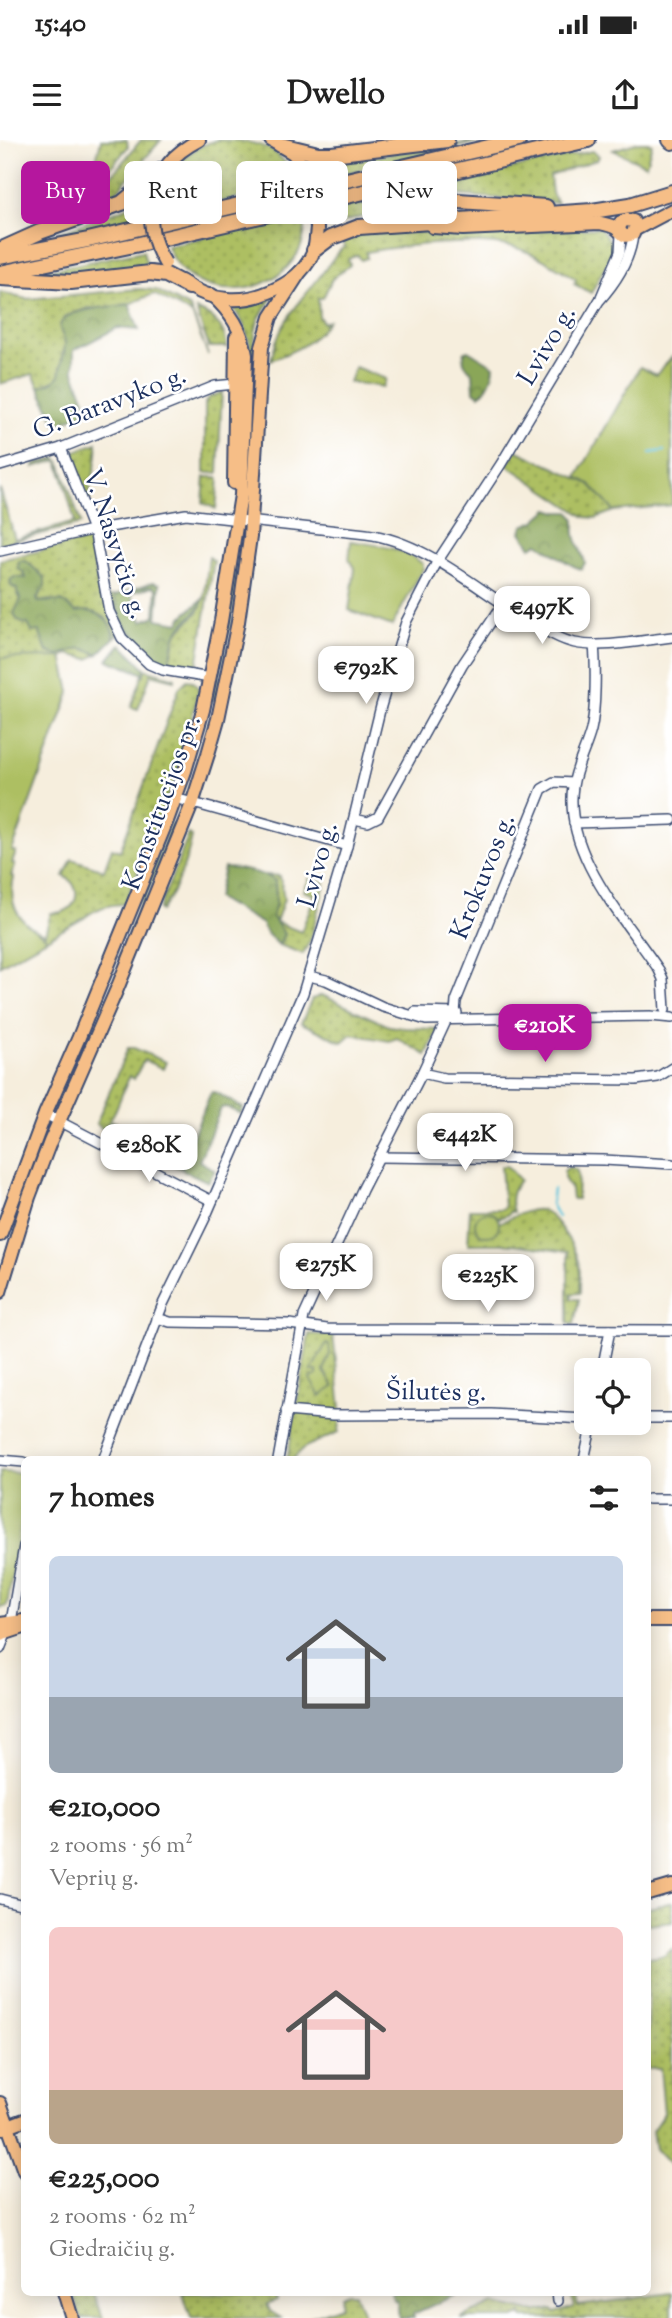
<!DOCTYPE html>
<meta charset="utf-8">
<style>
body{margin:0;font-family:"Sorts Mill Goudy",serif;background:#f2f2f2;color:#222;height:100vh;display:flex;flex-direction:column;font-size:26px;white-space:nowrap}
*{box-sizing:border-box;margin:0}
p{font-size:23px;color:#767676}
.icon{flex:none;width:38px;height:38px;fill:none;stroke:currentColor;stroke-width:2;stroke-linecap:round;stroke-linejoin:round}
.map{position:relative;flex:1;overflow:hidden}
.panel{position:absolute;left:21px;top:1316px;width:630px;height:840px;display:flex;flex-direction:column;background:#fff;border-radius:10px;box-shadow:0 4px 18px #0003}
.panel>*{flex:none}
.hud{position:absolute;left:21px;top:21px;width:630px;height:63px;display:flex;gap:14px}
.controls{position:absolute;left:574px;top:1218px;display:grid;gap:14px}
.controls a{display:grid;place-items:center;width:77px;height:77px;border-radius:10px;background:#fff;box-shadow:0 4px 18px #0003;font-size:35px}
.price{position:absolute;translate:-50% -60px;padding:0 16px;border-radius:14px;background:#fff;color:#222;font-size:23px;line-height:46px;filter:drop-shadow(0 2px 4px #0008)}
.price::after{content:'';position:absolute;left:50%;top:42px;width:21px;height:16px;margin-left:-10px;background:inherit;clip-path:polygon(0 0,100% 0,50% 100%)}
.price.on{background:#b5179e;color:#fff}
ul{padding:0;list-style:none}
li{display:grid;align-content:center;gap:14px;height:371px;padding:0 28px}
li span{display:grid;place-items:center;height:217px;border-radius:10px;color:#555}
li>.icon{margin-inline-start:auto}
span .icon{width:126px;height:126px;fill:#fffc;stroke-width:1}
li b{font-size:30px}
h2{display:flex;justify-content:space-between;align-items:center;height:84px;padding:0 28px;font-size:30px}
.chip{padding:0 24px;border-radius:10px;background:#fff;box-shadow:0 4px 18px #0003;font-size:24px;line-height:63px}
.chip.on{background:#b5179e;color:#fff}
.status{display:flex;justify-content:space-between;align-items:center;height:49px;padding:0 35px;background:#fff;direction:ltr}
.status svg{height:19px;fill:currentColor}
header{display:flex;justify-content:space-between;align-items:center;height:91px;padding:0 28px;background:#fff;font-size:32px;font-weight:700}
.map>svg:first-child{display:block}
.grass{fill:url(#grass-dots);stroke:#647760;stroke-width:2}
.forest{fill:url(#forest-crowns);stroke:#526a5b;stroke-width:2;fill-rule:evenodd}
.green{fill:#adbf62;stroke:#647760;stroke-width:2}
.lines{fill:none;stroke-linecap:round;stroke-linejoin:round}
.stream{stroke:#60c6dd;stroke-width:2.5}
.minor-casing{stroke:#3c4c71;stroke-width:12}
.major-casing{stroke:#3c4c71;stroke-width:16}
.highway-casing{stroke:#3c4c71;stroke-width:18}
.minor{stroke:#fff;stroke-width:9}
.major{stroke:#f6be87;stroke-width:12}
.highway{stroke:#f6be87;stroke-width:14}
.major-bridge-casing{stroke:#3c4c71;stroke-width:16;stroke-linecap:butt}
.major-bridge{stroke:#f6be87;stroke-width:12}
.labels{text-anchor:middle;dominant-baseline:central;stroke-width:5;stroke-linejoin:round;paint-order:stroke}
.street-label{font-size:26px;fill:#1b2f5e;stroke:#fff}
</style>
<div class="status"><b>15:40</b><svg viewBox="0 0 49 12"><path d="M0 12V9h3v3zM5 12V6h3v6zM10 12V3h3v9zM15 12V0h3v12zM26 1h20v11H26zM47 4h2v5h-2z"/></svg></div>
<header><svg class="icon" aria-label="menu" viewBox="0 0 24 24"><path d="M4 6h16M4 12h16M4 18h16"/></svg>Dwello<svg class="icon" aria-label="share" viewBox="0 0 24 24"><path d="M12 15V3M7 8l5-5 5 5M5 13v7h14v-7"/></svg></header>
<div class="map">
<svg width="672" height="2178" viewBox="0 0 672 2178">
<defs>
<pattern id="grass-dots" width="8" height="8" patternUnits="userSpaceOnUse" patternTransform="scale(1.75)"><rect width="8" height="8" fill="#adbf62"/><path d="M2 2h.1M6 6h.1" fill="none" stroke="#8c9c54" stroke-width="1.8" stroke-linecap="round"/></pattern>
<pattern id="forest-crowns" width="20" height="18" patternUnits="userSpaceOnUse" patternTransform="scale(1.75)"><rect width="20" height="18" fill="#8aa658"/><path d="M2 6a3 3 0 1 1 6 0M12 15a3 3 0 1 1 6 0" fill="none" stroke="#70884c"/></pattern>
</defs>
<rect width="100%" height="100%" fill="#fff"/>
<filter id="ink" filterUnits="userSpaceOnUse"><feTurbulence type="fractalNoise" baseFrequency=".0143" numOctaves="2"/><feDisplacementMap in="SourceGraphic" scale="14" xChannelSelector="R" yChannelSelector="G"/><feConvolveMatrix kernelMatrix="1 2 1 2 8 2 1 2 1" color-interpolation-filters="sRGB"/></filter>
<filter id="wash" filterUnits="userSpaceOnUse"><feTurbulence type="fractalNoise" baseFrequency=".00686" numOctaves="4" result="noise"/><feDisplacementMap in="SourceGraphic" scale="28" xChannelSelector="R" yChannelSelector="G"/><feGaussianBlur stdDeviation="1.57" result="paint"/><feColorMatrix in="noise" values="0 0 0 0 0 0 0 0 0 0 0 0 0 0 0 0 0 1.4 0 .05"/><feComposite in="paint" operator="in"/></filter>
<g filter="url(#wash)">
<rect width="100%" height="100%" fill="#f6eedd"/>
<g class="grass">
<path d="M101,0H127L128,7L100,41L80,51L76,42L79,38L93,32Z"/>
<path d="M141,0H161L117,51L59,70L52,67L102,47Z"/>
<path d="M217,0C259,0 280,6 299,44L159,76C159,38 181,11 217,0Z"/>
<path d="M487,0L321,39L317,20L387,14Z"/>
<path d="M639,2H648L652,4L646,25L613,10Z"/>
<path d="M592,11L599,16L598,19L550,36L552,53L557,63L406,51Z"/>
<path d="M386,62L507,71L361,77L331,86L329,69L351,64Z"/>
<path d="M132,65L137,83L15,109L120,70Z"/>
<path d="M306,73C305,86 305,99 299,111C273,162 187,164 167,106Z"/>
<path d="M600,88L611,102L613,112L591,153L574,144L576,139C556,127 535,113 513,107C476,98 405,105 366,112L367,118L361,120L358,115L348,119L350,125L332,139L323,158H318L319,176L323,183L328,181C312,204 297,210 271,220C279,182 295,169 317,140C327,128 333,116 345,106L342,101L336,104L335,102C368,85 412,93 448,93C499,92 550,90 600,88Z"/>
<path d="M143,111L148,129L60,138L34,133Z"/>
<path d="M139,149L156,150L190,168L208,215L192,174L154,154L129,164L110,169L88,168L66,176L60,187L66,206L62,215L59,237L53,242L39,247L33,234L0,244V152L26,159Z"/>
<path d="M272,157L258,180L255,193L250,288V204L244,185L233,167L249,166Z"/>
<path d="M196,170C215,176 225,188 227,207H209Z"/>
<path d="M222,252L218,333H205V263L208,258Z"/>
<path d="M97,303C100,326 86,345 90,370L70,316L73,312Z"/>
<path d="M516,310L590,344L614,371L596,378L585,377L507,325Z"/>
<path d="M56,318L60,322L81,384L0,404V349L15,399L75,382L58,320L34,327L35,324Z"/>
<path d="M205,337H218L219,339L216,369L203,363Z"/>
<path d="M87,400L91,406L100,458L114,456C125,487 133,499 159,521L172,514L176,494L199,471L204,458L209,417L214,421L196,532L190,531L186,526L178,524L175,526L153,520L123,492L114,498V492L105,477L87,471L77,472L50,460L38,462V456L23,432L26,437L24,440L11,439L14,448H18L17,453L21,459L19,464L28,484L39,491L47,512L59,515L81,508L98,514L89,519L67,514L62,518L70,552L12,711L16,712L12,723L15,725L11,736L14,737C7,764 18,785 45,794L51,773C76,776 86,748 64,736L72,719L104,730L112,708L120,711L179,548L187,540L193,541L199,549L180,625L125,764C109,764 96,768 84,778L0,825L18,777L0,746V420Z"/>
<path d="M238,403L242,404C236,457 227,508 215,560H212L225,499Z"/>
<path d="M145,529L175,538V540L151,534L138,569L131,567Z"/>
<path d="M171,684L175,685L121,820L118,819Z"/>
<path d="M189,694L192,697C187,722 176,750 161,771L159,769Z"/>
<path d="M267,735L280,736L284,759L276,782L301,792L315,755L304,751L310,738L325,743L310,801L303,814L279,805L284,794L272,776L276,763L275,741Z"/>
<path d="M322,855L389,886L404,888L438,889L437,892L426,915L397,898L389,901L351,894L342,902L301,883L312,859Z"/>
<path d="M128,908H134L166,922L163,929L144,920L134,939L130,936C120,954 118,973 103,989L96,984Z"/>
<path d="M112,981L138,994L139,1008L107,992Z"/>
<path d="M155,999L165,1005L164,1009L177,1015L180,1009L187,1012L181,1027L183,1030L142,1010L143,1006L150,1009Z"/>
<path d="M501,1026H507L520,1040C511,1050 509,1060 513,1072L510,1071L509,1074L500,1078L493,1075L498,1088V1083C510,1079 527,1068 540,1070C552,1071 572,1103 576,1115C581,1127 580,1140 580,1153L571,1154L572,1159H579L574,1184H568V1112L511,1104H468L470,1069H501L504,1067Z"/>
<path d="M569,1027L576,1029L578,1035L577,1059H572L571,1050L564,1038V1031Z"/>
<path d="M309,1194L333,1195L341,1268L339,1292L305,1307L293,1319L287,1320Z"/>
<path d="M672,1762V1782L648,1785V1768Z"/>
<path d="M672,1809V2027L655,2009L652,1991L664,1973L660,1929H648V1818L664,1816Z"/>
<path d="M73,2153H94L103,2178H81Z"/>
<path d="M183,2153H275L277,2160L267,2164L270,2171L281,2178H191Z"/>
<path d="M348,2153H355L364,2178H308L340,2166L342,2156Z"/>
<path d="M570,2153H575L578,2166L672,2153V2176L667,2178H523L521,2175L514,2178H460L494,2163L528,2171L553,2170L555,2173L574,2167Z"/>
</g>
<g class="forest">
<path d="M129,164L139,190L117,188L74,210V232L89,271L58,284L54,280L39,247L53,242L59,236C60,228 65,210 65,204C65,198 60,193 60,188C59,167 114,168 129,164Z"/>
<path d="M468,210L494,226C494,235 487,251 479,255L474,251L473,234C465,225 461,224 465,211Z"/>
<path d="M549,369L558,372H569C579,380 573,383 575,394C576,404 583,413 585,423L581,429C571,427 549,410 538,403L531,407L521,392L523,386L535,381Z"/>
<path d="M19,421H26L45,438V447L37,458L38,462L62,461L76,472C95,468 112,478 114,498L98,514L81,508L59,515L47,512L39,491L32,492L28,484C20,483 16,481 14,473L21,459L17,453V449L11,446L10,441L14,437L26,438L23,432L18,429Z"/>
<path d="M153,442L160,444L157,479L179,483L183,476L204,458C197,476 184,480 176,494C172,503 174,512 168,521H158L123,483L114,456ZM153,446L157,449L155,476L142,481L131,453Z"/>
<path d="M121,504L145,528L144,534L108,520Z"/>
<path d="M224,728C239,728 263,732 275,741L276,763L272,776L284,794L279,805L265,792L262,784L217,758Z"/>
<path d="M211,952H215L243,968L241,974L225,967L221,968L199,1021L215,1030L208,1042L183,1030L181,1024Z"/>
<path d="M391,2152H460V2153L413,2174L414,2178H399L397,2161L393,2159Z"/>
</g>
<g class="green">
<path d="M672,217V365L614,371L590,344L577,337L640,227L656,235Z"/>
<path d="M355,227L386,239L383,247L349,242Z"/>
<path d="M351,401C376,405 402,407 423,424V429L392,486L349,470L355,429L349,420Z"/>
<path d="M62,517L70,552L12,711L16,712L12,723L15,725L11,736L14,737C9,758 14,776 33,789C39,793 43,793 47,799L0,825V518Z"/>
<circle cx="487" cy="1084" r="12"/>
<path d="M326,1204L329,1205L330,1213L324,1231L334,1247L320,1256L310,1239L317,1235V1231H311Z"/>
<path d="M0,1332L21,1333L24,1337V1367L7,1466L0,1468Z"/>
</g>
<g class="lines">
<g class="stream">
<path d="M650,313L664,311"/>
<path d="M553,1049L551,1064L558,1077"/>
</g>
</g>
</g>
<g filter="url(#ink)">
<g class="lines">
<g class="minor-casing">
<g id="minor">
<path d="M601,157L620,112L621,94"/>
<path d="M61,308L95,395L109,471L122,498L149,524L163,530L210,538"/>
<path d="M0,326L61,308L215,246L235,244"/>
<path d="M0,411L92,390L186,374L366,394C423,401 473,446 522,476C539,486 556,499 575,503C603,509 643,500 672,497"/>
<path d="M594,505C596,526 596,569 591,590C586,609 576,626 573,646C563,713 624,778 659,830L663,839L665,870"/>
<path d="M175,658L347,706"/>
<path d="M354,679L368,682L378,677L462,525L503,464"/>
<path d="M574,683L672,680"/>
<path d="M309,836L326,840L383,867L426,880L650,876L672,878"/>
<path d="M415,872L457,873"/>
<path d="M455,873L456,861L542,649L554,642L573,643"/>
<path d="M422,933L444,938L636,940L658,937L672,928"/>
<path d="M45,974L212,1061"/>
<path d="M379,1017L604,1020L672,1024"/>
<path d="M157,1178L170,1182L289,1184L327,1189L672,1190"/>
<path d="M602,1230L610,1190"/>
<path d="M286,1271L333,1275L491,1274L586,1279"/>
<path d="M639,1278H672"/>
<path d="M0,1320L24,1322"/>
<path d="M103,1320L163,1164L205,1078L303,853L347,706L381,566L406,482L437,422L501,324L599,161C616,142 631,120 633,94"/>
<path d="M278,1320L304,1176L362,1050L422,933L447,879"/>
<path d="M584,1320L592,1283"/>
<path d="M648,1359H672"/>
<path d="M11,1482L24,1406"/>
<path d="M0,1509L6,1494"/>
<path d="M0,1759L24,1765"/>
<path d="M557,2152L558,2161"/>
</g>
</g>
<g class="major-casing">
<g id="major">
<path d="M271,0L293,13L301,24"/>
<path d="M152,58C161,29 172,14 199,0"/>
<path d="M433,87L463,89L600,83C605,84 611,85 616,88C623,93 623,99 633,94L635,86L633,81L627,80L621,82L619,90"/>
<path d="M636,89L672,70"/>
<path d="M181,141C194,150 211,158 227,159C259,162 303,142 314,110C316,104 316,95 317,88"/>
<path d="M234,343L236,197"/>
<path d="M0,1095L45,974L79,897L168,678L185,631L203,570L221,481L241,355L246,215C242,189 231,173 212,155"/>
<path d="M0,1152L29,1057L50,1002L117,849L192,664L208,614L218,579L238,482L250,397L262,207L271,177L300,132"/>
<path d="M648,1480H672"/>
<path d="M0,1484L24,1481"/>
<path d="M0,1495L24,1487"/>
<path d="M648,1753L672,1746"/>
<path d="M0,1963L24,2031"/>
<path d="M0,1989L24,1980"/>
<path d="M64,2152L72,2178"/>
</g>
</g>
<g class="highway-casing">
<g id="highway">
<path d="M670,0L672,2"/>
<path d="M281,5L318,14H332L447,0"/>
<path d="M370,55L546,67"/>
<path d="M0,110L40,92L122,63L162,30"/>
<path d="M314,110L330,98L359,87L592,71L630,65L672,52"/>
<path d="M0,117L88,100L519,0"/>
<path d="M0,133L139,104L588,0"/>
<path d="M1,138L71,142L150,133L166,135L189,147"/>
</g>
</g>
<use href="#minor" class="minor"/>
<use href="#major" class="major"/>
<use href="#highway" class="highway"/>
<g class="major-bridge-casing">
<g id="major-bridge">
<path d="M301,24L314,53L317,88"/>
<path d="M152,58C149,83 152,102 165,123"/>
</g>
</g>
<use href="#major-bridge" class="major-bridge"/>
</g>
</g>
<g class="labels">
<g class="street-label">
<text transform="translate(548 206) rotate(-59)">Lvivo g.</text>
<text transform="translate(110 264) rotate(-21)">G. Baravyko g.</text>
<text transform="translate(114 404) rotate(72)">V. Nasvyčio g.</text>
<text transform="translate(163 663) rotate(-70)">Konstitucijos pr.</text>
<text transform="translate(319 725) rotate(-74)">Lvivo g.</text>
<text transform="translate(484 737) rotate(-68)">Krokuvos g.</text>
<text transform="translate(436 1253) rotate(1)">Šilutės g.</text>
</g>
</g>
</svg>
<div class="controls">
<a><svg class="icon" aria-label="locate" viewBox="0 0 24 24"><circle cx="12" cy="12" r="6"/><path d="M12 2v4M12 18v4M2 12h4M18 12h4"/></svg></a>
</div>
<b class="price" style="left:542px;top:506px">€497K</b>
<b class="price" style="left:366px;top:566px">€792K</b>
<b class="price on" style="left:545px;top:924px">€210K</b>
<b class="price" style="left:465px;top:1033px">€442K</b>
<b class="price" style="left:149px;top:1044px">€280K</b>
<b class="price" style="left:326px;top:1163px">€275K</b>
<b class="price" style="left:488px;top:1174px">€225K</b>
<div class="hud">
<a class="chip on">Buy</a>
<a class="chip">Rent</a>
<a class="chip">Filters</a>
<a class="chip">New</a>
</div>
<section class="panel">
<h2>7 homes<svg class="icon" aria-label="filters" viewBox="0 0 24 24"><path d="M4 7h16M4 17h16"/><circle cx="9" cy="7" r="2"/><circle cx="15" cy="17" r="2"/></svg></h2>
<ul>
<li><span style="background:linear-gradient(#c9d6e8 65%,#9aa5b1 0)"><svg class="icon" aria-label="home" viewBox="0 0 24 24"><path d="M3 11l9-7 9 7M6 9v11h12V9"/></svg></span><div><b>€210,000</b><p>2 rooms · 56 m²</p><p>Veprių g.</p></div></li>
<li><span style="background:linear-gradient(#f6c9c9 75%,#b9a48a 0)"><svg class="icon" aria-label="home" viewBox="0 0 24 24"><path d="M3 11l9-7 9 7M6 9v11h12V9"/></svg></span><div><b>€225,000</b><p>2 rooms · 62 m²</p><p>Giedraičių g.</p></div></li>
</ul>
</section>
</div>
